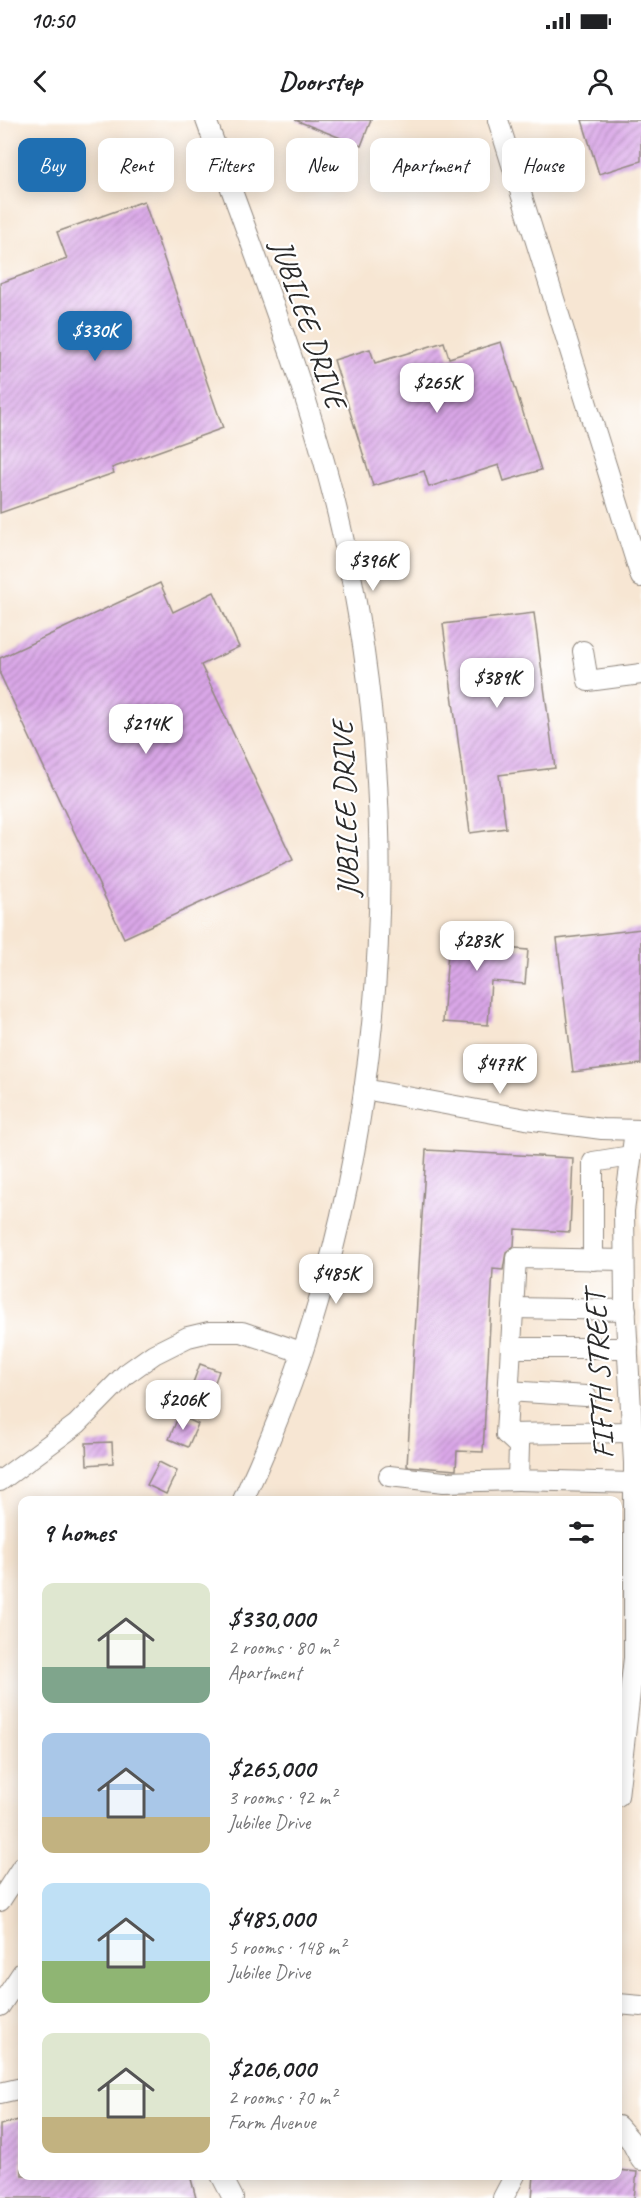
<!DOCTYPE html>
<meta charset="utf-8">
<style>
body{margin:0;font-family:Caveat,sans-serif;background:#f2f2f2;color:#202124;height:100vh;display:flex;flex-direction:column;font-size:22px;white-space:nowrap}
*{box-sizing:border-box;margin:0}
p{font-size:20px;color:#757577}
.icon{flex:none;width:33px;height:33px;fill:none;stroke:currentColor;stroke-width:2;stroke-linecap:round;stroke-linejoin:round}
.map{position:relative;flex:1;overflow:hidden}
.sheet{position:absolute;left:18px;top:1376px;width:604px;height:684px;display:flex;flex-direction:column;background:#fff;border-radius:12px;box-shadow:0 3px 15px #0003}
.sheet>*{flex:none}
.guide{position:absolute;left:18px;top:18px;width:606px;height:54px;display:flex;gap:12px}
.price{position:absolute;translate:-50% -51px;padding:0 14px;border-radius:12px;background:#fff;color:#222;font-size:20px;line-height:39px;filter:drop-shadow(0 2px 3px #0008)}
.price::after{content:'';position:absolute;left:50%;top:36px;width:18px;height:14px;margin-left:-9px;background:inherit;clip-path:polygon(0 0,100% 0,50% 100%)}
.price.on{background:#1f6fb2;color:#fff}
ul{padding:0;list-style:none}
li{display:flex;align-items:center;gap:18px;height:150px;padding:0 24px}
li span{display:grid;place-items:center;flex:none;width:168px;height:120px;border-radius:12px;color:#555}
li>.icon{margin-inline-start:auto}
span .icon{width:72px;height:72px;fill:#fffc;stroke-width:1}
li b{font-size:26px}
h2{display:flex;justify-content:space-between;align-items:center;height:72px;padding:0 24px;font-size:26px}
.tag{padding:0 21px;border-radius:12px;background:#fff;box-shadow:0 3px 15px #0003;font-size:21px;line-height:54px}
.tag.on{background:#1f6fb2;color:#fff}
.status{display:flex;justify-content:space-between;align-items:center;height:42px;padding:0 30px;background:#fff;direction:ltr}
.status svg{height:16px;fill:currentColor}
header{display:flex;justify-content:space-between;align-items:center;height:78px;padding:0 24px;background:#fff;font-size:27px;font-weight:800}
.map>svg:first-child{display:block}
.building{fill:url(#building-hatch)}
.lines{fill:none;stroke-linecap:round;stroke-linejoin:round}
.minor-casing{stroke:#91887f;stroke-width:22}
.minor{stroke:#fff;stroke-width:20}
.labels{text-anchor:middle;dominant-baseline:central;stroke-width:4.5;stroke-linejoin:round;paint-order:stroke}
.street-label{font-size:30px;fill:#2b2b2b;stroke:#fff}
</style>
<div class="status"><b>10:50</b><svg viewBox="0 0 49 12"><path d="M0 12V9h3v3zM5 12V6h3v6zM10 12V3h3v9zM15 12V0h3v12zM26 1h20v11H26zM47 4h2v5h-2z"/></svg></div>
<header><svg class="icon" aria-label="back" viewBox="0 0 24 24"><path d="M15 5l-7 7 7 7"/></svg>Doorstep<svg class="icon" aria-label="person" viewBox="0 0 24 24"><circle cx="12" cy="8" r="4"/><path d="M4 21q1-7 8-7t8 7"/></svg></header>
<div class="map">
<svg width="641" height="2078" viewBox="0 0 641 2078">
<defs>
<pattern id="building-hatch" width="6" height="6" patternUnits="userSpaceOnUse" patternTransform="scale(1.5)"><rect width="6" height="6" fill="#daa7e8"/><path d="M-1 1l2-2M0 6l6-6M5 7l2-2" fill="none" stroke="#b188bc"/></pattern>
</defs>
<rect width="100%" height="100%" fill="#fff"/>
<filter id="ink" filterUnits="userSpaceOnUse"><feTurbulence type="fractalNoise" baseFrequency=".0167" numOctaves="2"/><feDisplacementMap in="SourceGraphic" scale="12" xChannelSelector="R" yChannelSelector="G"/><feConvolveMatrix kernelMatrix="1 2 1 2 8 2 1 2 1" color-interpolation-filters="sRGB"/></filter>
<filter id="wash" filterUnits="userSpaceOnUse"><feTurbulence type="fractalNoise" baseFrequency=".008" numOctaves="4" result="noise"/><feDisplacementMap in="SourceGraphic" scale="24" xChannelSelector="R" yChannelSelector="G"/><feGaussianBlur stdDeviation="1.35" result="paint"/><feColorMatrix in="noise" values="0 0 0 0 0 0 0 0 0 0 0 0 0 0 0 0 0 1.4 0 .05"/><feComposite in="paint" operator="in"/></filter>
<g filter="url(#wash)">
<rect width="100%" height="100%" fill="#f7e6d3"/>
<g id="blocks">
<g class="building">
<path d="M295,0H371L361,26Z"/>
<path d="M582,0H641V41L599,54Z"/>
<path d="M144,81L223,308L112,348L114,353L0,393V163L67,139L57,112Z"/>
<path d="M444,222L449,238L501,222L541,350L504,361L499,345L429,367L424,351L373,366L334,240L370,229L375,243Z"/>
<path d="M160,463L173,492L214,472L239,527L201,545L293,740L124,818L0,554V538Z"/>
<path d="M534,493L555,648L499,655L506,708L470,713L443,504Z"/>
<path d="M450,803L495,806L493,827L528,830L525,864L491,861L488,905L443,902Z"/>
<path d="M641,809V944L573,952L557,819Z"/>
<path d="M426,1030L573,1038L570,1112L515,1109L514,1126L506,1132L503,1150L493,1149L483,1332L457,1331L456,1350L407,1346Z"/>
<path d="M200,1244L219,1251L210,1276L191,1268Z"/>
<path d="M179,1295L198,1304L188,1327L169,1319Z"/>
<path d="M112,1322L113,1343L87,1345L86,1323Z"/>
<path d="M159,1342L177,1351L166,1374L147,1365Z"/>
<path d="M22,1999V2055H190L196,2078H0V2005Z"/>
<path d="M618,2050L637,2052L634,2078H532L534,2055H618Z"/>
</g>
</g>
</g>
<g filter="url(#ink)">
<use href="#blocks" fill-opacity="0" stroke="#91887f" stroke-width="1.5"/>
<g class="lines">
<g class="minor-casing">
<g id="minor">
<path d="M206,0C254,134 309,268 341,408C414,729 384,1080 243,1380"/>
<path d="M498,0L641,457"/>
<path d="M583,531L588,561L641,554"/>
<path d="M364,969L526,999L602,1009L641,1010"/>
<path d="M593,1140V1042L631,1036"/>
<path d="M624,1140L516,1138L506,1314L519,1326L518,1360L634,1363"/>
<path d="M513,1188L626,1190"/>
<path d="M511,1228H628"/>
<path d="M508,1271L586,1276"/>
<path d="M506,1314L632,1312"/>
<path d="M389,1356L444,1362L518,1360"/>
<path d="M0,1361L77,1304L126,1254L154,1234L188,1217L209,1212H242L301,1232"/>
<path d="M618,1676L634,1538V1343L625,1182L624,1091L635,1011"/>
<path d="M0,1781L22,1747"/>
<path d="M618,1884L641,1886"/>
<path d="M0,1886L22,1853"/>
<path d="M0,1973L22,1968"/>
<path d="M618,2006L631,2021L641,2040"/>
<path d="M221,2055L233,2078"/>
<path d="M503,2078L515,2055"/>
</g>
</g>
<use href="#minor" class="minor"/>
</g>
</g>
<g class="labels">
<g class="street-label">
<text transform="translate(309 204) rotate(71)">JUBILEE DRIVE</text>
<text transform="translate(345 689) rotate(-92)">JUBILEE DRIVE</text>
<text transform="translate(599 1255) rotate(-93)">FIFTH STREET</text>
</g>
</g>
</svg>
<b class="price on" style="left:95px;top:242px">$330K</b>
<b class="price" style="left:437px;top:294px">$265K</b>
<b class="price" style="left:373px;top:472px">$396K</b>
<b class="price" style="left:497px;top:589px">$389K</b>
<b class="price" style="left:146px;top:635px">$214K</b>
<b class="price" style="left:477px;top:852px">$283K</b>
<b class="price" style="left:500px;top:975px">$477K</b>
<b class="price" style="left:336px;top:1185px">$485K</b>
<b class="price" style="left:183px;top:1311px">$206K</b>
<div class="guide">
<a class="tag on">Buy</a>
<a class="tag">Rent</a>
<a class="tag">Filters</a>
<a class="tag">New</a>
<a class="tag">Apartment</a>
<a class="tag">House</a>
</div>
<section class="sheet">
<h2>9 homes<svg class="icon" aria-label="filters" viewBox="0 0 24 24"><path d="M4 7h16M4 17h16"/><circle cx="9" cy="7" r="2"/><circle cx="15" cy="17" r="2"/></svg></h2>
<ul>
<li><span style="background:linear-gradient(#dfe7d0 70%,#7fa58c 0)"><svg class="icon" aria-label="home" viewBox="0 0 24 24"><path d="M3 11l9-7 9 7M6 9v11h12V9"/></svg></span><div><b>$330,000</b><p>2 rooms · 80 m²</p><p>Apartment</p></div></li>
<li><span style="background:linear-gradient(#a9c7e8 70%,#c2b280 0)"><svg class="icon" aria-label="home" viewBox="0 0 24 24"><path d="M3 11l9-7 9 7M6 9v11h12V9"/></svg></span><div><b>$265,000</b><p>3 rooms · 92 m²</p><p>Jubilee Drive</p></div></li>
<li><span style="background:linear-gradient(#bfe0f5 65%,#8fb573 0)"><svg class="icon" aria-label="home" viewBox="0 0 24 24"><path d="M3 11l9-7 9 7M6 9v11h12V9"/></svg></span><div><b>$485,000</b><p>5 rooms · 148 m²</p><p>Jubilee Drive</p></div></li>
<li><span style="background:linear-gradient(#dfe7d0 70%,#c2b280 0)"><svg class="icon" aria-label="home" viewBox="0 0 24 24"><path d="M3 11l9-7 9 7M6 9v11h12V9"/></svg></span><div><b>$206,000</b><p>2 rooms · 70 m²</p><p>Farm Avenue</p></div></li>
</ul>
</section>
</div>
